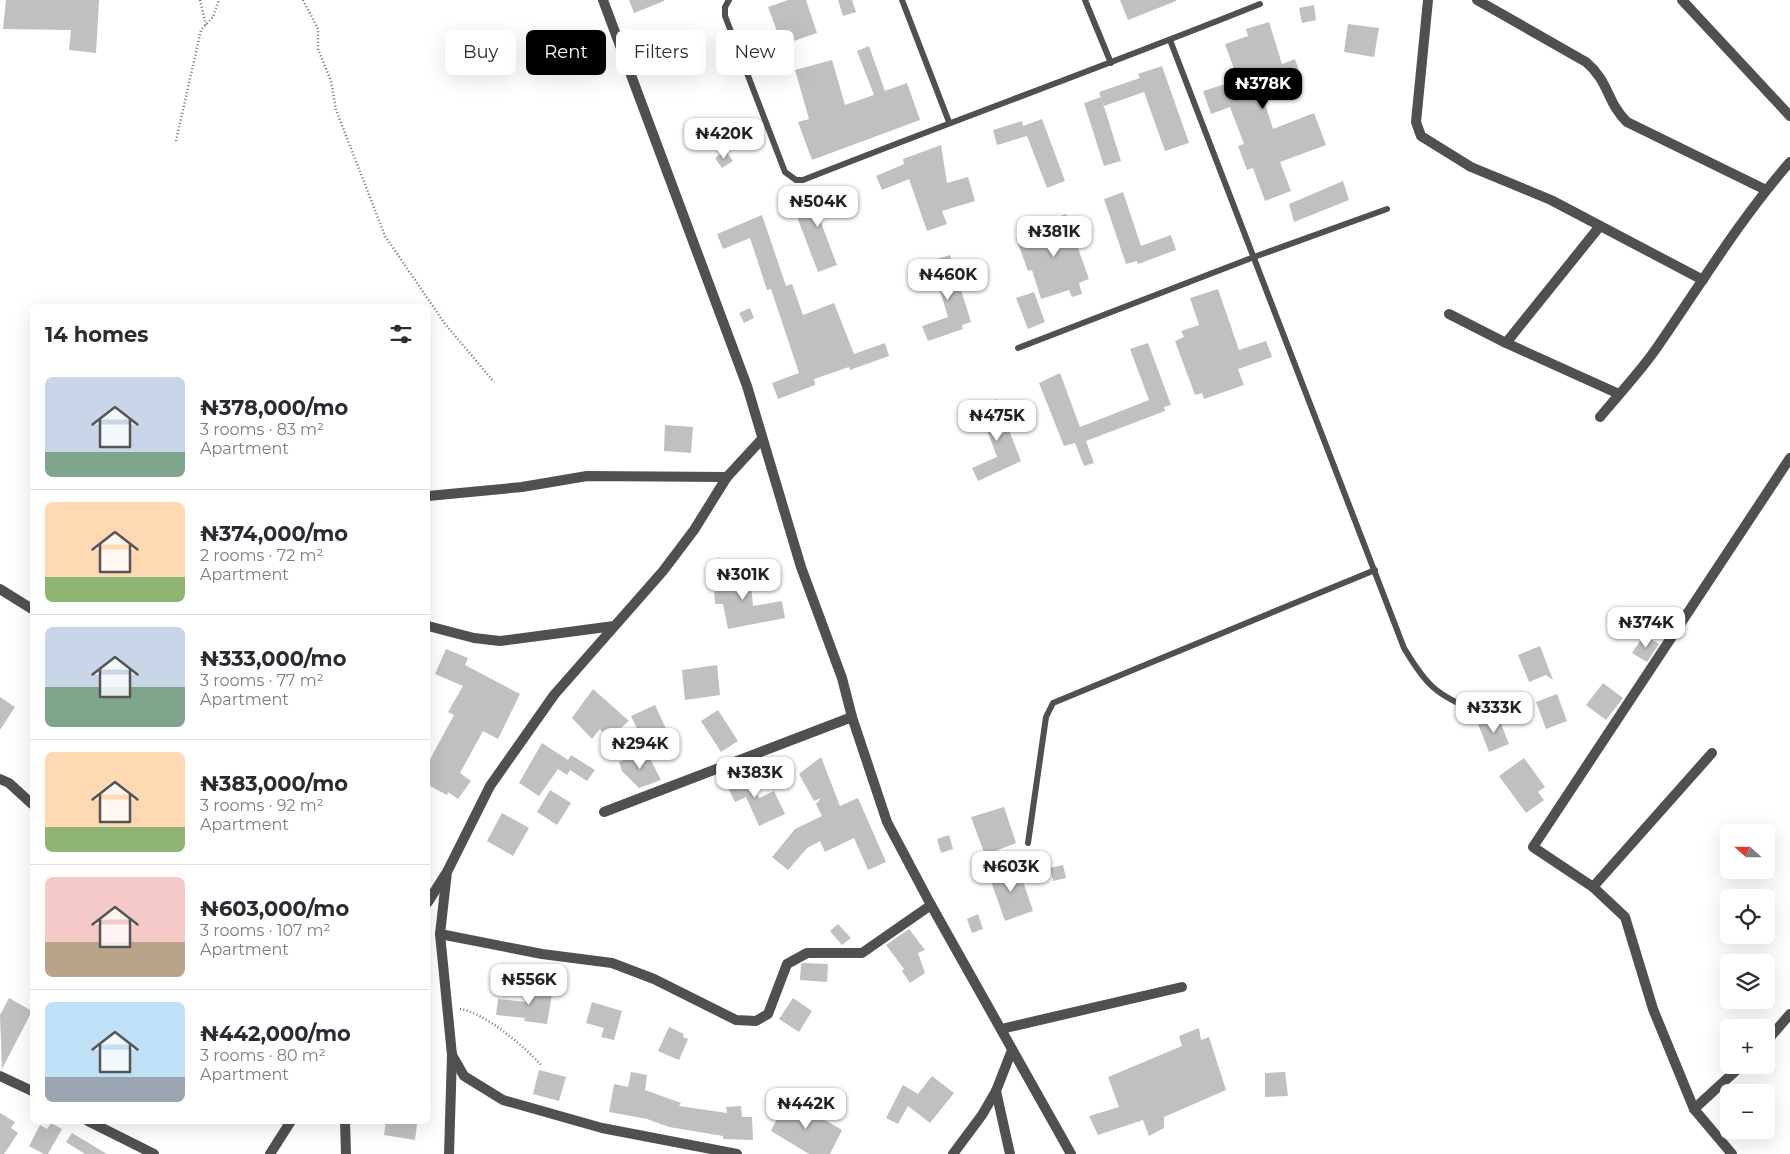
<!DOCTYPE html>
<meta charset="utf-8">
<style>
body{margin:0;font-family:Montserrat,sans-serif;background:#f7f7f7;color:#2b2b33;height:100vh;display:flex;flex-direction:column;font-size:19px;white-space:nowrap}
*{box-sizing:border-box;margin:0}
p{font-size:16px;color:#7c7c81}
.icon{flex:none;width:28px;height:28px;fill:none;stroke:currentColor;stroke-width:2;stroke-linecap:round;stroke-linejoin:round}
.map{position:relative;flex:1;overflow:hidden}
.panel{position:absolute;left:30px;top:304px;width:400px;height:820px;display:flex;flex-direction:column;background:#fff;border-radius:8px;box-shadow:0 5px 20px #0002}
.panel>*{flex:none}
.top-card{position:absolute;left:445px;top:30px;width:475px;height:45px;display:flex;gap:10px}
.needle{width:32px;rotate:291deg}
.fabs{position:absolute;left:1720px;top:824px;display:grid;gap:10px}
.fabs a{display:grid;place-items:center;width:55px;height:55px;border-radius:8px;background:#fff;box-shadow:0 5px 20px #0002;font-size:25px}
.price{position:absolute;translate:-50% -42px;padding:0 11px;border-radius:10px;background:#fff;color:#222;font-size:16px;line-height:32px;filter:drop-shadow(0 1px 2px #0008)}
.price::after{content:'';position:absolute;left:50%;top:30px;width:15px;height:11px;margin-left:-8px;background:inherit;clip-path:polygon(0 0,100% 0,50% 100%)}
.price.on{background:#000;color:#fff}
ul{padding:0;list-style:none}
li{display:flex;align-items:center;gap:15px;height:125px;padding:0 15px}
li+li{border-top:1px solid #e1e1e2}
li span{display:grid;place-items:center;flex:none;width:140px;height:100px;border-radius:8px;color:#555}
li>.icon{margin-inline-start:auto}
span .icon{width:60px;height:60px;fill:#fffc;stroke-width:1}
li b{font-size:21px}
h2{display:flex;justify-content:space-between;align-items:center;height:60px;padding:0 15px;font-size:21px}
.tag{padding:0 18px;border-radius:8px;background:#fff;box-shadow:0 5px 20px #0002;font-size:18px;line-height:45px}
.tag.on{background:#000;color:#fff}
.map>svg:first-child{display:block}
.building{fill:#c0c0c0}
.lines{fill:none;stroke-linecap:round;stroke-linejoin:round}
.path{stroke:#727272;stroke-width:2.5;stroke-dasharray:1 2.5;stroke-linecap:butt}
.service{stroke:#505050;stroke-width:6}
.minor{stroke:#505050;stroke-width:10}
</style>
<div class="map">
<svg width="1790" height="1154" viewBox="0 0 1790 1154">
<rect width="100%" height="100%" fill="#fff"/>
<g class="building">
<path d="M6,0H99L96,53L69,50L71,30L3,29Z"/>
<path d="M629,0H664V1L634,13Z"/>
<path d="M788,0H806L817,33L782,45L768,7Z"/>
<path d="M838,0H852L856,12L843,16Z"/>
<path d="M1120,0H1176V1L1128,20Z"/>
<path d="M1314,5L1316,20L1302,23L1299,8Z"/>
<path d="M1269,22L1282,64L1295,59L1301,76L1289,80L1288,77L1259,85L1273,129L1314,113L1326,145L1280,162L1291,191L1265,201L1253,168L1247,170L1238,146L1244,144L1230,107L1211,114L1203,91L1238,80L1225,44L1248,36L1246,29Z"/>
<path d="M1348,24L1379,28L1374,57L1344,52Z"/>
<path d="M869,46L885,91L907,83L920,120L812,160L798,122L809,119L795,70L832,60L845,105L874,95L857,51Z"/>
<path d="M1162,66L1189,143L1165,151L1144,92L1104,106L1099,92L1140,78L1138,74Z"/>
<path d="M1101,97L1121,161L1104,166L1084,103Z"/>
<path d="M1042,119L1065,181L1047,188L1027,136L997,145L993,130L1022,121L1023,126Z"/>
<path d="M941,145L947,183L968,177L975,201L942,211L947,224L927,231L909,179L882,190L876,176L904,164L903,159Z"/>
<path d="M726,151L733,161L722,168L715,158Z"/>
<path d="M1343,181L1349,200L1294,222L1289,204Z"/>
<path d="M839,187L845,201L817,212L837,265L818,272L794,209Z"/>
<path d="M1123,192L1141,246L1171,235L1176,250L1138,264L1137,261L1126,264L1104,199Z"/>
<path d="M1066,214L1089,279L1079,283L1082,294L1072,297L1069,290L1041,299L1032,270L1028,271L1016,238L1047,227L1045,222Z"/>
<path d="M762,215L786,286L792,284L803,315L834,303L854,354L885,343L889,356L850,370L849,367L814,379L815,385L778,399L772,383L799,373L771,289L767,290L750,238L723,249L717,234Z"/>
<path d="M950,255L971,322L962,325L963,329L928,341L922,326L948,317L931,261Z"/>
<path d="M1218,289L1239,350L1266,341L1272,357L1238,369L1244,385L1204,399L1202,393L1195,395L1175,341L1184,337L1181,331L1199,325L1190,298Z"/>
<path d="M1034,292L1045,322L1028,329L1016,298Z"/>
<path d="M750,308L754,318L744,323L739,313Z"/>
<path d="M1148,343L1171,405L1164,407L1165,411L1086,441L1094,463L1084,466L1075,443L1064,446L1039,383L1060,373L1080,427L1149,400L1130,349Z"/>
<path d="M997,399L1021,461L978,481L972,468L997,457L978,406Z"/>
<path d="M665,425L693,427L691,453L664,451Z"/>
<path d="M750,570L753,606L782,601L785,618L728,629L723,604H715L713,574Z"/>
<path d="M1644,635L1659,644L1647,662L1632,653Z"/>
<path d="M1540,646L1553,680L1546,675L1529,682L1518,655Z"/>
<path d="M446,649L468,658L465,665L520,694L498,739L483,731L460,773L471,781L458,799L448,792L447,795L428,785V763L454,715L448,712L463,686L435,674Z"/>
<path d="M717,665L720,695L685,700L682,670Z"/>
<path d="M1603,683L1623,698L1606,720L1586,705Z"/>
<path d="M593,689L629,721L608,739L600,729L592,739L572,718Z"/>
<path d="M1557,694L1567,721L1546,729L1536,702Z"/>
<path d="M0,697L15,707L0,730Z"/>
<path d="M655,705L667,731L644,743L631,716Z"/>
<path d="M718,710L738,741L721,752L701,721Z"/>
<path d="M1498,716L1509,744L1489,752L1478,724Z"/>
<path d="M542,743L568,760L571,755L595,770L587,781L570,770L567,775L558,769L539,796L519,783Z"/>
<path d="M646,751L661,780L639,788L622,771L619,762Z"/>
<path d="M821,757L840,806L858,798L886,862L868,870L854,838L825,852L820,841L807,848L788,870L772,857L795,829L822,816L816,804L821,798L814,801L799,774Z"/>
<path d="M1524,758L1545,787L1538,792L1544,800L1526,813L1499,776Z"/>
<path d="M743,770L759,798L774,791L785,814L759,826L746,797L735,802L724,780Z"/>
<path d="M550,790L571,803L557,825L537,812Z"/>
<path d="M1004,807L1016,843L985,855L971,817Z"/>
<path d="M502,813L529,828L513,856L487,841Z"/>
<path d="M949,835L953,849L941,853L937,839Z"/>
<path d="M1063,865L1066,878L1053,881L1050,868Z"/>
<path d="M1018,866L1033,911L1005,921L989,876Z"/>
<path d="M978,914L983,929L972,933L967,919Z"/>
<path d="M838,924L851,938L842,945L830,931Z"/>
<path d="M909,929L925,950L918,953L925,973L910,983L902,971L904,969L886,945Z"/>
<path d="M804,963L828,964L827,982L800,980L801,964Z"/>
<path d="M530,985L553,988L547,1024L524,1021L525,1018L496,1015L498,999L527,1002Z"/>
<path d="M9,998L32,1011L2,1069L0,1015Z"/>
<path d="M793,998L812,1011L799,1032L779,1019Z"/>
<path d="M592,1002L622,1011L614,1040L601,1037L604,1028L586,1023Z"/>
<path d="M669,1027L684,1034L683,1037L688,1039L679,1060L658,1051Z"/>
<path d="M1199,1028L1201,1040L1209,1037L1226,1090L1164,1117V1128L1149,1136L1143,1120L1098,1135L1089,1116L1119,1107L1108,1077L1182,1046L1179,1036Z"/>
<path d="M539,1070L566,1077L559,1101L533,1094Z"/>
<path d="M631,1072L647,1075L645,1090L681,1103L679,1106L727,1113L726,1107L741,1106L742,1117H752L753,1140L723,1139V1136L669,1127L647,1119L609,1112L614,1084L628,1087Z"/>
<path d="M1285,1072L1288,1096L1265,1097V1073Z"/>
<path d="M932,1076L954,1093L930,1123L908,1106L898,1124L886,1118L903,1085L918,1094Z"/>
<path d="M787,1098L842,1130L830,1154H809L771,1131Z"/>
<path d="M0,1113L15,1122L11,1128L18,1133L4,1154H0Z"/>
<path d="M386,1121L417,1124L415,1140L384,1135Z"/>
<path d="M51,1123L62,1129L48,1154H44L29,1146L40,1125L47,1129Z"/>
<path d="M72,1133L107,1154H85L66,1142Z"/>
</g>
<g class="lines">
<g class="path">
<path d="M200,0L206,25"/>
<path d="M303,0L318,29V49L331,81L336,110L385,236L445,324L494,382"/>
<path d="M176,141L201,30L213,17L219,0"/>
<path d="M460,1009C485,1013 524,1046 541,1065"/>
</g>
<g class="service">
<path d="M729,0L725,7V16L785,172L796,180H803C955,120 1108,65 1260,4"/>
<path d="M902,0L949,122"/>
<path d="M1085,0L1111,63"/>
<path d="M1170,40L1404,648C1426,685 1436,695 1476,711"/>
<path d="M1018,348L1254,257L1387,209"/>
<path d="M1028,843L1046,717L1053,703L1375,570"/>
</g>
<g class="minor">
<path d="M603,0L747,386L801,567L842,678L852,717L887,822L931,905L1071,1154"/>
<path d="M1428,0L1416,122L1421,136L1471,167L1551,200L1703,280"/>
<path d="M1477,0L1586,62C1609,81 1607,103 1627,122L1766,190"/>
<path d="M1682,0L1790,116"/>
<path d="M1449,314L1506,343L1619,394"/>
<path d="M1506,343L1600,226"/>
<path d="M1600,417C1619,394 1641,371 1658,346C1701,284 1740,219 1790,162"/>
<path d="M428,496L522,487L587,476L727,477"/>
<path d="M0,589L32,609"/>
<path d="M428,626L474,638L500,641L614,626"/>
<path d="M0,779L9,783L32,804"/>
<path d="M604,812L852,717"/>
<path d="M1593,887L1712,753"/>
<path d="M428,902L445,875"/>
<path d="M440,934L542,954L612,963L654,979L736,1020L756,1021L768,1014L787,964L807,953H862L931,905"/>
<path d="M1001,1029L1182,987"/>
<path d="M1766,1042L1790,1014"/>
<path d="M452,1055L464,1076L503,1100L602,1128L737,1154"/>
<path d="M0,1076L32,1091"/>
<path d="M1694,1109L1742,1065"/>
<path d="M88,1121L154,1154"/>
<path d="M345,1121L346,1154"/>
<path d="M270,1154L291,1121"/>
<path d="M449,1154L452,1055L440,934L447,872L490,786L554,695L663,571L694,530L727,477L762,439"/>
<path d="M953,1154L982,1115L996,1091"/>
<path d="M1010,1154L996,1091L1012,1050"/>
<path d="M1732,1154L1694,1109L1653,1009L1625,917L1593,887L1533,847L1790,458"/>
</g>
</g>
</svg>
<div class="fabs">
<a><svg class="needle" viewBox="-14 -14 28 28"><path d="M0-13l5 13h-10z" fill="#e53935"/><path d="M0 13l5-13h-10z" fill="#7c7c81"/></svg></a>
<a><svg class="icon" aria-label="locate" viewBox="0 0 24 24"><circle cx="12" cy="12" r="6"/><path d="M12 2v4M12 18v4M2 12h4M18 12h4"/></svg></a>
<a><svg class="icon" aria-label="layers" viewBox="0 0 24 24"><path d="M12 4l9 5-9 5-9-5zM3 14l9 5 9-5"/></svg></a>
<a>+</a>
<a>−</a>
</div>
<b class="price on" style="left:1263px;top:110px">₦378K</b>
<b class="price" style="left:724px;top:160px">₦420K</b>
<b class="price" style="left:818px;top:228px">₦504K</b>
<b class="price" style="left:1054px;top:258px">₦381K</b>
<b class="price" style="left:948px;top:301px">₦460K</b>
<b class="price" style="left:997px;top:442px">₦475K</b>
<b class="price" style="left:743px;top:601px">₦301K</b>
<b class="price" style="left:1646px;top:649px">₦374K</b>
<b class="price" style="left:1494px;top:734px">₦333K</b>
<b class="price" style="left:640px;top:770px">₦294K</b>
<b class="price" style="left:755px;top:799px">₦383K</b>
<b class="price" style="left:1011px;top:893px">₦603K</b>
<b class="price" style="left:529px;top:1006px">₦556K</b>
<b class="price" style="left:806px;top:1130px">₦442K</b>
<div class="top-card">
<a class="tag">Buy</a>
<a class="tag on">Rent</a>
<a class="tag">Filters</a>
<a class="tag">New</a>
</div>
<section class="panel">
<h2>14 homes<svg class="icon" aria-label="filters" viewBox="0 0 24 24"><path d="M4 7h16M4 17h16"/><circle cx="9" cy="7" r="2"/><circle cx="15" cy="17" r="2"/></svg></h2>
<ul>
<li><span style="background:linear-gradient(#c9d6e8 75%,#7fa58c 0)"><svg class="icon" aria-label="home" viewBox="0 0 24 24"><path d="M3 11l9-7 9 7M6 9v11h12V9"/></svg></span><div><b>₦378,000/mo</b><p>3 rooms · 83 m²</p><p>Apartment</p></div></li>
<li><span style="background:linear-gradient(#ffd9b3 75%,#8fb573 0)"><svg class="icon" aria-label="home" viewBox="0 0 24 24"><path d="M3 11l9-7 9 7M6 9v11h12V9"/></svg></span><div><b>₦374,000/mo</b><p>2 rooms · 72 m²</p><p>Apartment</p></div></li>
<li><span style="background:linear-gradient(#c9d6e8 60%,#7fa58c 0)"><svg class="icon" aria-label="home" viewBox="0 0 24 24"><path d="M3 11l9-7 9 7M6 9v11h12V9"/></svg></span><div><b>₦333,000/mo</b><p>3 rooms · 77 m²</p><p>Apartment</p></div></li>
<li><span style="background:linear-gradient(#ffd9b3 75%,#8fb573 0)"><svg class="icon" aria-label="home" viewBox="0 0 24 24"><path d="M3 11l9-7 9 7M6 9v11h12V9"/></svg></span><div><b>₦383,000/mo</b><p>3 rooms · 92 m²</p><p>Apartment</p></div></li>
<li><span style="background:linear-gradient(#f6c9c9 65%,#b9a48a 0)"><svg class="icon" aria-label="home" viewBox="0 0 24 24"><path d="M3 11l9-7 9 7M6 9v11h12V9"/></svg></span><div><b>₦603,000/mo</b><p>3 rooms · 107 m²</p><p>Apartment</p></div></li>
<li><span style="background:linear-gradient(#bfe0f5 75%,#9aa5b1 0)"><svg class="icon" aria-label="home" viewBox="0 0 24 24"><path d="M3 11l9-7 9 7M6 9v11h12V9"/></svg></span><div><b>₦442,000/mo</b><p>3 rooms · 80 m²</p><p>Apartment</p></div></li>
</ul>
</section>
</div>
